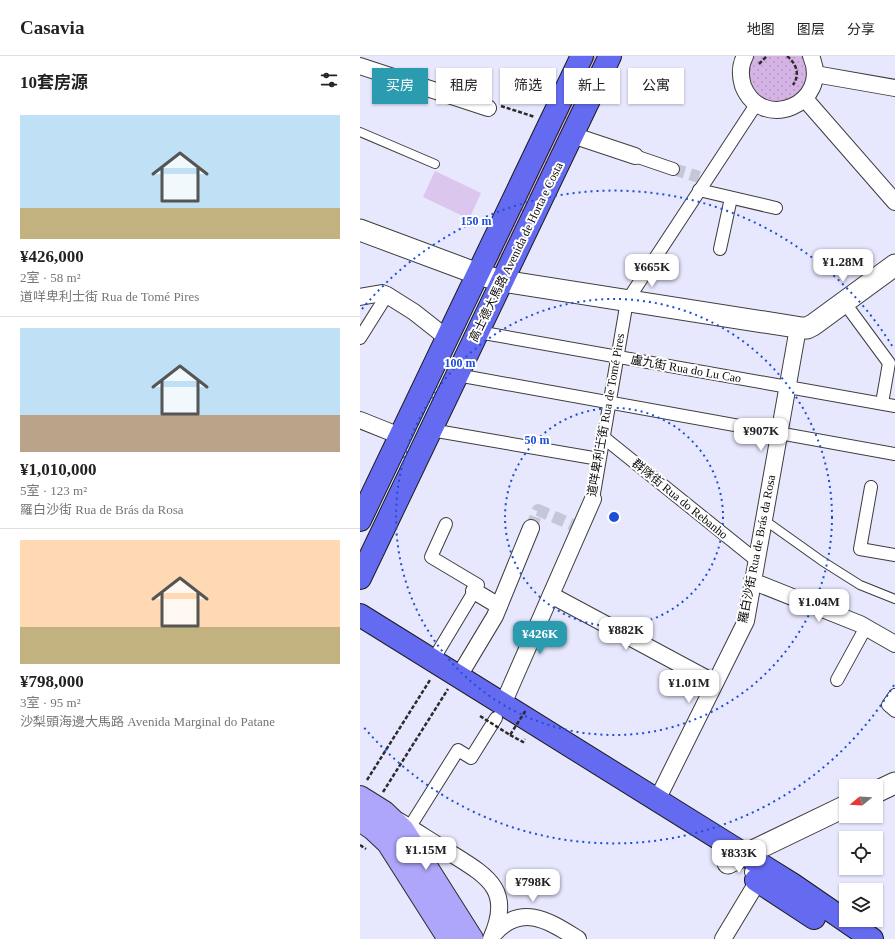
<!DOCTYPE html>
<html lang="zh">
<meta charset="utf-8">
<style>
body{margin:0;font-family:"Times New Roman","Noto Sans SC",serif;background:#f2f2f2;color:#222;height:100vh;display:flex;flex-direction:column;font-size:15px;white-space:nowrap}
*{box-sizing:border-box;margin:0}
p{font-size:13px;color:#767676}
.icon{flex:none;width:22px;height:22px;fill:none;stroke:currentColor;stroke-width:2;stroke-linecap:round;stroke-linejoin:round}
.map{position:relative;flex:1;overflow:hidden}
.panel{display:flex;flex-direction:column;background:#fff;width:360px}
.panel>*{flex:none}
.guide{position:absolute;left:12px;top:12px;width:380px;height:36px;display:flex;gap:8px}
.needle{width:26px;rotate:252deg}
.buttons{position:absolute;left:479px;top:723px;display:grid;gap:8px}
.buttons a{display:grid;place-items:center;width:44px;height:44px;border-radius:0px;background:#fff;box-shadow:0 1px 3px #0004;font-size:20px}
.price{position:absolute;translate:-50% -34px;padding:0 9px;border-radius:8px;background:#fff;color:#222;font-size:13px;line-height:26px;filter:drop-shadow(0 1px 2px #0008)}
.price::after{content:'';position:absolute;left:50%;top:24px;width:12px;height:9px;margin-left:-6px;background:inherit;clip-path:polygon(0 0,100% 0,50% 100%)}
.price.selected{background:#2b9cb0;color:#fff}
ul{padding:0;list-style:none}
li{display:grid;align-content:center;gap:8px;height:212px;padding:0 20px}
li+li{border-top:1px solid #e0e0e0}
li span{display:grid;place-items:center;height:124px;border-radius:0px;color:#555}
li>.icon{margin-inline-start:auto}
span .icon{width:72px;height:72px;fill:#fffc;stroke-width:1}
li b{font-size:17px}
h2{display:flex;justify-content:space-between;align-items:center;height:48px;padding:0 20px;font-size:17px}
.tag{padding:0 14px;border-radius:0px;background:#fff;box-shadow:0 1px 3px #0004;font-size:14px;line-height:36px}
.tag.selected{background:#2b9cb0;color:#fff}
header{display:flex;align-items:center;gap:24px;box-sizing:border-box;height:56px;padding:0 20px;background:#fff;border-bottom:1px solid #e0e0e0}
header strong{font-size:19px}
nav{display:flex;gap:22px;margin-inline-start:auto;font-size:14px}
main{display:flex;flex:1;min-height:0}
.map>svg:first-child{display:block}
.green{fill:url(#green-dots)}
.pitch{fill:#dbc6ed}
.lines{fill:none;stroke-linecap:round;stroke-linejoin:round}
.pedestrian-tunnel{stroke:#c6c6d9;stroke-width:12;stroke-dasharray:12 6;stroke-linecap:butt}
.service-casing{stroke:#3d3d3d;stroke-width:10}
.pedestrian-casing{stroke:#3d3d3d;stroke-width:14}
.minor-casing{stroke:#3d3d3d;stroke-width:18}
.tertiary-casing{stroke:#3d3d3d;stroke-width:23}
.secondary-casing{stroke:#2c2c2c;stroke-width:24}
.primary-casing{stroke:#1b1b1b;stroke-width:24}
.path{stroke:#2c2c2c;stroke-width:2.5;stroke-dasharray:4 2;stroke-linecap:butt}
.service{stroke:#fff;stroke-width:8}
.pedestrian{stroke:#fff;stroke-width:12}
.minor{stroke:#fff;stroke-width:16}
.tertiary{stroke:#fff;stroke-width:21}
.secondary{stroke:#ada6fa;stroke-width:22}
.primary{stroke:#656bf0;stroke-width:22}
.path-bridge{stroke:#2c2c2c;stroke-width:2.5;stroke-dasharray:4 2;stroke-linecap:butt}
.ring{fill:none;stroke:#1d4ed8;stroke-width:2;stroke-dasharray:2 4}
.labels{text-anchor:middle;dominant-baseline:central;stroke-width:4;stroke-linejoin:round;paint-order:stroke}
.street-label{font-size:12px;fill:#0a0a0a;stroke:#fff}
.centre{fill:#1d4ed8;stroke:#fff;stroke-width:2}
.ring-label{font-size:12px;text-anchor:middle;font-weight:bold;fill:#1d4ed8;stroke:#fff;stroke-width:4;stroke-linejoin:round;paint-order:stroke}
</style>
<header>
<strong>Casavia</strong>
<nav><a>地图</a><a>图层</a><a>分享</a></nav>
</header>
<main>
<section class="panel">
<h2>10套房源<svg class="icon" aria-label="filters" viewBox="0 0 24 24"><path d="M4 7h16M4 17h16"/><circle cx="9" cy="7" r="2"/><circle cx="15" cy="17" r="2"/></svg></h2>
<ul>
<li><span style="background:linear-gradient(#bfe0f5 75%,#c2b280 0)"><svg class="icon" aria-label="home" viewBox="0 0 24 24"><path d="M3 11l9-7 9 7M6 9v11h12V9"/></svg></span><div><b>¥426,000</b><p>2室 · 58 m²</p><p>道咩卑利士街 Rua de Tomé Pires</p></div></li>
<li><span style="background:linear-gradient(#bfe0f5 70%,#b9a48a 0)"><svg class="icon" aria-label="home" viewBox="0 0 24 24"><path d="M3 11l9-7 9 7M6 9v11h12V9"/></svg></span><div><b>¥1,010,000</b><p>5室 · 123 m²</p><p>羅白沙街 Rua de Brás da Rosa</p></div></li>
<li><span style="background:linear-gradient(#ffd9b3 70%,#c2b280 0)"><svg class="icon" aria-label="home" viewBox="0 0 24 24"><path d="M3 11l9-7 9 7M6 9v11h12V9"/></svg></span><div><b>¥798,000</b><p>3室 · 95 m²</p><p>沙梨頭海邊大馬路 Avenida Marginal do Patane</p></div></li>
</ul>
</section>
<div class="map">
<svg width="535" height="883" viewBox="0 0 535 883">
<defs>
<pattern id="green-dots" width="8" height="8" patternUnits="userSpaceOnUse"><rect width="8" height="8" fill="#d5b4e5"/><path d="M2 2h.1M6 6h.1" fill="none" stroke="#b699c3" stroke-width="1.8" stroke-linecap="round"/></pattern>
</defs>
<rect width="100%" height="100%" fill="#e7e7fe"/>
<g class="green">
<path d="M229,0H243L135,217L130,207Z"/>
<path d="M392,0H444L447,6V26L436,42L417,48L399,42L387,25L389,3Z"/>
</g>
<path class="pitch" d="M75,115L121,137L109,163L63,141Z"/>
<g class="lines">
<g class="pedestrian-tunnel">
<path d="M313,113L339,121"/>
<path d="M171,472L178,454L220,472"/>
</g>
<g class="service-casing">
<g id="service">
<path d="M0,76L75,108"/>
<path d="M403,463L462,505L500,529L535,543"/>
</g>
</g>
<g class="pedestrian-casing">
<g id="pedestrian">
<path d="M275,100L313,113"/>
<path d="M339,134L416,152"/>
<path d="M360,193L371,142"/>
<path d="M484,246L529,307L522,347"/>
<path d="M118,276L535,350"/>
<path d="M0,282L27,239"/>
<path d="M97,319L535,398"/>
<path d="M71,374L239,403"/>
<path d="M243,381L396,504"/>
<path d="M511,431L500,493L535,499"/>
<path d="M233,443L267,245L397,47"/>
<path d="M73,604L118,529L71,501L86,468"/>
<path d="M477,624L506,571"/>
<path d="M535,639L528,649L535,655"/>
<path d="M49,772L98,694L111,702L136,662"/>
</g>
</g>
<g class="minor-casing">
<g id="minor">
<path d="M385,0C380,9 380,20 383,30C402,77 472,48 451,0"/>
<path d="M0,10L128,52"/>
<path d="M455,18L535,32"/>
<path d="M445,43L535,146"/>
<path d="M212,79L275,100"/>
<path d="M0,241L22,237L27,239L54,256L87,282"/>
<path d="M0,364L40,380"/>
<path d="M392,525L500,568L535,588"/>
<path d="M114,535L139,550"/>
<path d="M191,539L355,627"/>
<path d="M99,620L135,560L171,472"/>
<path d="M143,648L233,443"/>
<path d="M297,744L386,565L438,272"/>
<path d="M39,765C57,776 74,787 92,798C129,821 153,835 131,883"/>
<path d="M133,879C161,846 189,865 218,883"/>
<path d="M363,883L398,825L393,816"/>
</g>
</g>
<g class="tertiary-casing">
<g id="tertiary">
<path d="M0,174L118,218L142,225L442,272H447L453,269L535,209"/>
<path d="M516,736L535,727"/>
<path d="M368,807L486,750"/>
</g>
</g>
<g class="secondary-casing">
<g id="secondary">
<path d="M0,741L24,756L43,774L112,883"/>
<path d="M0,764L13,773L28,787L89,883"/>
</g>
</g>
<g class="primary-casing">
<g id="primary">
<path d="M0,464L222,0"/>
<path d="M0,522L250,0"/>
<path d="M0,559L432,828L512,883"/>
<path d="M396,824L454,862"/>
</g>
</g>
<g class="path">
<path d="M427,0C437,8 440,19 433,29"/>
<path d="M399,8L407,0"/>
<path d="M141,50L175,61"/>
<path d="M150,679L163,686L165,683"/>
<path d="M7,724L70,624"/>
<path d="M23,736L88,633"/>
<path d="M0,789L6,793"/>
</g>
<use href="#service" class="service"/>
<use href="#pedestrian" class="pedestrian"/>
<use href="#minor" class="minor"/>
<use href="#tertiary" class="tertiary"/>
<use href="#secondary" class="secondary"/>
<use href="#primary" class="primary"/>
<path class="path-bridge" d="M120,660L150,679L166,654"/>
</g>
<g class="ring">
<circle cx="254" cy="461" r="109"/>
<circle cx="254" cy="461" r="218"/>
<path d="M534 629A327 327 0 0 1 2 669M2 253A327 327 0 0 1 534 293"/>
</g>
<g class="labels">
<g class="street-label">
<text transform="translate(156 196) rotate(-64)">高士德大馬路 Avenida de Horta e Costa</text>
<text transform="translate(326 313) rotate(10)">盧九街 Rua do Lu Cao</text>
<text transform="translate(246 359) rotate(-80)">道咩卑利士街 Rua de Tomé Pires</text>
<text transform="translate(320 443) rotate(39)">群隊街 Rua do Rebanho</text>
<text transform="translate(397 493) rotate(-79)">羅白沙街 Rua de Brás da Rosa</text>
</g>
</g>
<circle cx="254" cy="461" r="6" class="centre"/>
<g class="ring-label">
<text x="116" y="169">150 m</text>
<text x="100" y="311">100 m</text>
<text x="177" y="388">50 m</text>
</g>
</svg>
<div class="buttons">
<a><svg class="needle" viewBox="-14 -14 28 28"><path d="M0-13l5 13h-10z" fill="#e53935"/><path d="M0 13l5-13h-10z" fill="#767676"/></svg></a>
<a><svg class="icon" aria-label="locate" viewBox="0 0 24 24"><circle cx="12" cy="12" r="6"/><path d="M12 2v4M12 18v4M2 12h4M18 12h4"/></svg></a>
<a><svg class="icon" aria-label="layers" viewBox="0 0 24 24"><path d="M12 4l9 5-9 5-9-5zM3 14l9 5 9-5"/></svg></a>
</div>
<b class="price" style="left:483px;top:227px">¥1.28M</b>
<b class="price" style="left:292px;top:232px">¥665K</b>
<b class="price" style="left:401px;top:396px">¥907K</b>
<b class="price" style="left:459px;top:567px">¥1.04M</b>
<b class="price" style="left:266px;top:595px">¥882K</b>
<b class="price selected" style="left:180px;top:599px">¥426K</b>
<b class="price" style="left:329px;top:648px">¥1.01M</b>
<b class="price" style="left:66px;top:815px">¥1.15M</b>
<b class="price" style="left:379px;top:818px">¥833K</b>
<b class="price" style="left:173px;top:847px">¥798K</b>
<div class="guide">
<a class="tag selected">买房</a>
<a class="tag">租房</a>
<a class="tag">筛选</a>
<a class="tag">新上</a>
<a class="tag">公寓</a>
</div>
</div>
</main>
